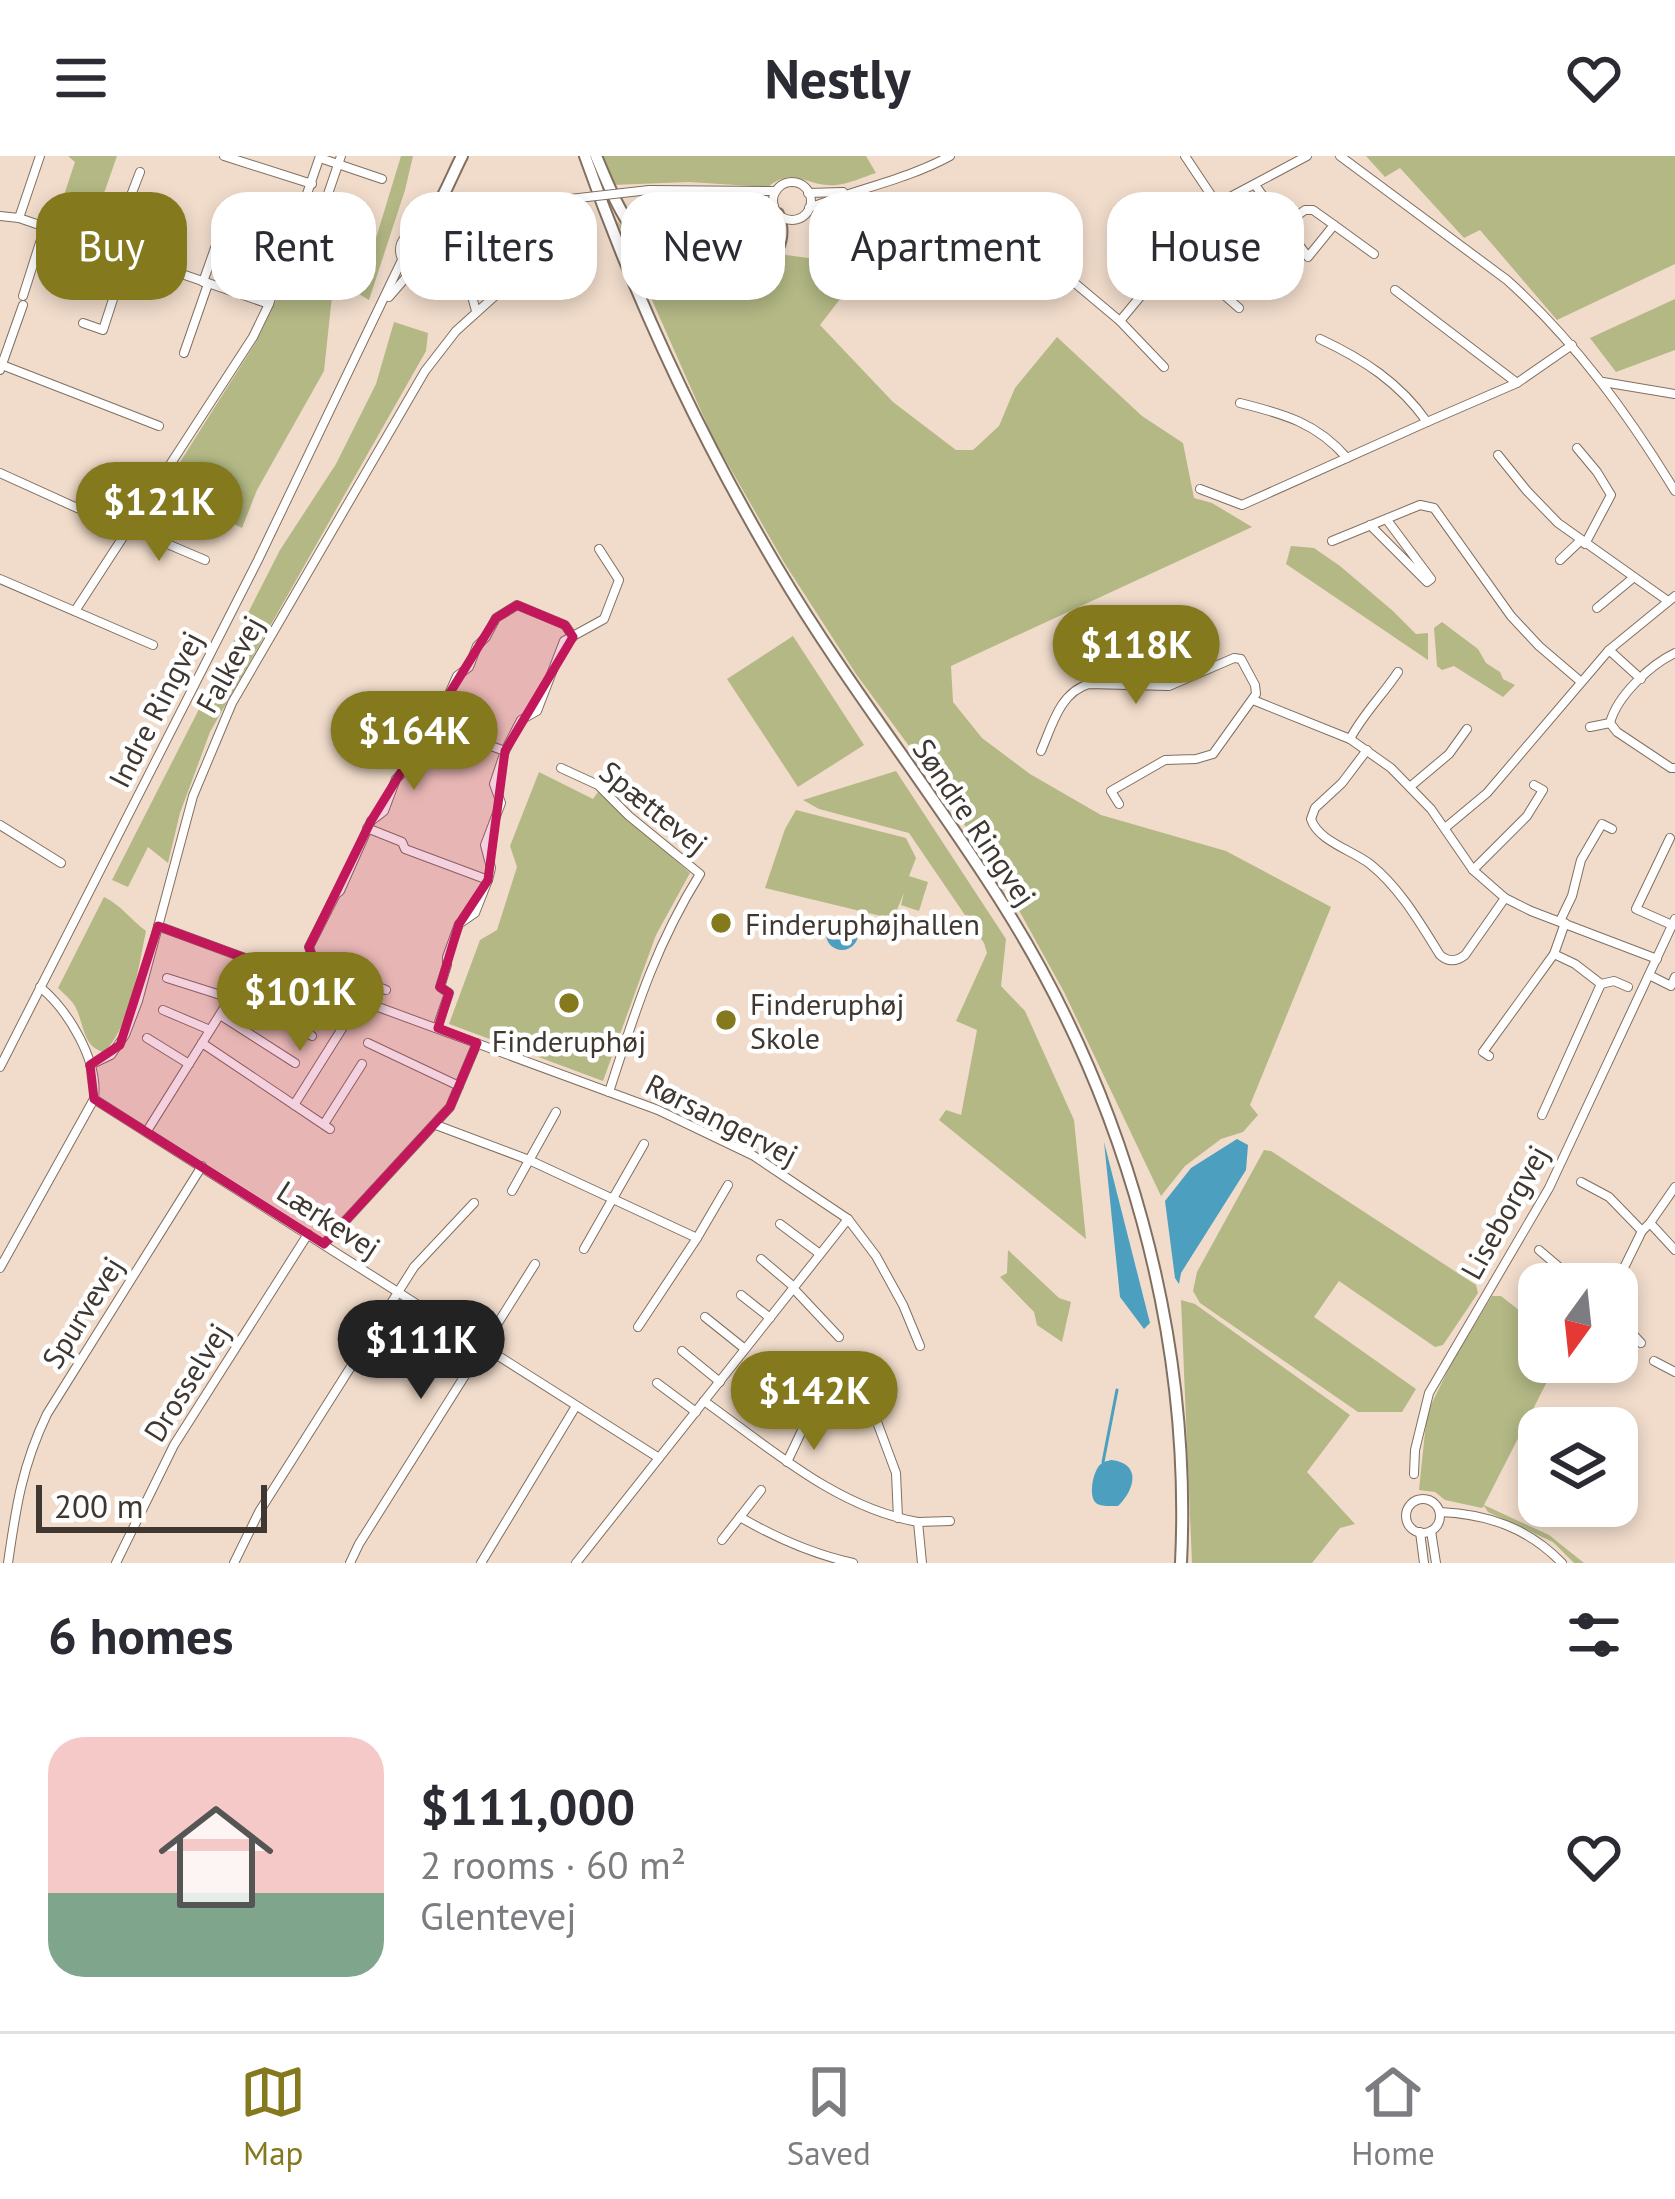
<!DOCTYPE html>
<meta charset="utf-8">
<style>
body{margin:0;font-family:"PT Sans",sans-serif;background:#f7f7f7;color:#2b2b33;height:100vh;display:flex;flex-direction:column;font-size:45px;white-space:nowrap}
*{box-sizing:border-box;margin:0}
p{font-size:39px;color:#7c7c81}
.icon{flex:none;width:66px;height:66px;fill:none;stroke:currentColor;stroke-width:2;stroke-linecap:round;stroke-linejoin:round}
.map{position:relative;height:1407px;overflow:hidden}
.details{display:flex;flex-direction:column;background:#fff;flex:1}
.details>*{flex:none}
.hud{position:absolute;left:36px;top:36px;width:1605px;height:108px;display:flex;gap:24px}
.needle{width:78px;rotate:195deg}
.tools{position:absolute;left:1518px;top:1107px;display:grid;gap:24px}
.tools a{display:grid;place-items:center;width:120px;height:120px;border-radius:24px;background:#fff;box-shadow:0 6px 18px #0003;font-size:60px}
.scale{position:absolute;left:36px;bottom:30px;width:231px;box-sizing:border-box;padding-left:12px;border:6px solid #3f3730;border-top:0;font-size:33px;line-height:42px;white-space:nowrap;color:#3f3730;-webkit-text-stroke:9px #fff;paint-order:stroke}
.price{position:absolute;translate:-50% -102px;padding:0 27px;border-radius:42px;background:#85791d;color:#fff;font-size:39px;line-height:78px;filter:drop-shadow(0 3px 6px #0008)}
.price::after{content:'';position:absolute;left:50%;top:72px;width:36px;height:27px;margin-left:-18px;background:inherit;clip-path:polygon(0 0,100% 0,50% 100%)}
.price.on{background:#222;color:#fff}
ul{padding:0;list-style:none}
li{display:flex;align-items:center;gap:36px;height:300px;padding:0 48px}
li span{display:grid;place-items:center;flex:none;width:336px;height:240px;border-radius:36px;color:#555}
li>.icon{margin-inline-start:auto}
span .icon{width:144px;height:144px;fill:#fffc;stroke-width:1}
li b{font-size:51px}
h2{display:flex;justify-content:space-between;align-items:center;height:144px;padding:0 48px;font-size:51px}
.pill{padding:0 42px;border-radius:36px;background:#fff;box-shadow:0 6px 18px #0003;font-size:42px;line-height:108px}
.pill.on{background:#85791d;color:#fff}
header{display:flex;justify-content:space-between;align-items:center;height:156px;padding:0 48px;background:#fff;font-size:54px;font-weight:800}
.tab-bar{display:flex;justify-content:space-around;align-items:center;height:168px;border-top:3px solid #e1e1e2;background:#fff;font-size:33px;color:#7c7c81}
.tab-bar a{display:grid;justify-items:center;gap:6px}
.tab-bar .on{color:#85791d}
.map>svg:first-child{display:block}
.green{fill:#b3b885}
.water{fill:#4c9fbf}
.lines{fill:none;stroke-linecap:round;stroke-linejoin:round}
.stream{stroke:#4c9fbf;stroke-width:3}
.minor-casing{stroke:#816f60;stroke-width:10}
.major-casing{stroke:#816f60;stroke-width:14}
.minor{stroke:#fff;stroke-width:8}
.major{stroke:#fff;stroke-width:10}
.minor-bridge-casing{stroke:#816f60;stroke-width:10;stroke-linecap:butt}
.minor-bridge{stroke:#fff;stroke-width:8}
.marked{fill:#c2185b;fill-opacity:0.2;stroke:#c2185b;stroke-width:9;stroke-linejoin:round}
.poi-dot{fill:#85791d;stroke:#fff;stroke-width:4.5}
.labels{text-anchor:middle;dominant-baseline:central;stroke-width:9;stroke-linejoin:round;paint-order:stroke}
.street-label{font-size:30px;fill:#3f3730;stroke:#fff}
.poi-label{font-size:30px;fill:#3f3730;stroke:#fff;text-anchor:start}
</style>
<header><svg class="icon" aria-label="menu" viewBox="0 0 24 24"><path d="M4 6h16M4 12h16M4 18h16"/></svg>Nestly<svg class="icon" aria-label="heart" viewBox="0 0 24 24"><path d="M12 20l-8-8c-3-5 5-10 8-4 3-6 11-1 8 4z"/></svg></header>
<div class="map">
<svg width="1675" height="1407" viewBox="0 0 1675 1407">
<rect width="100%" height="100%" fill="#f1dccb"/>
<g class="green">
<path d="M68,0H117L96,60L61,48L75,6Z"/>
<path d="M401,0H413L405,34L369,144L359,138Z"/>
<path d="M603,0H866L876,17C863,21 849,28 836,29C807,32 795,9 768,31L689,26L613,29Z"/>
<path d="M1366,0H1675V108L1557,164L1480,74L1464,82L1400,12L1385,21Z"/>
<path d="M896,47L920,78L917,85L854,125L820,169L893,246L956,294H973L999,270L1015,232L1057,181L1142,260L1183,287L1194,342L1212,347L1252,371L951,510L953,546L982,582L1030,618L1101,659L1226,695L1331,751L1250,949L1258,959L1243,976L1221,983L1185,1010L1161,1040L1064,836L1006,731L937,628L856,518L785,408L713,282L617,65C649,101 710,163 761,121C768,115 774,105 779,98L837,106C854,82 869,61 896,47Z"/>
<path d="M287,122L332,140L324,215L257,334L242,372L163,333L256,186Z"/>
<path d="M1675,143V194L1616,216L1590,182Z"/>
<path d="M394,166L428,177L426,195L210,576L180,657L168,707L148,691L128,731L112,724L280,394L336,308L376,228Z"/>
<path d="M1291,390L1314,392L1340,410L1393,455L1416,478L1428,477V504L1286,408Z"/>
<path d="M1442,466L1478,493L1486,507L1500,516L1503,523L1515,529L1503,541L1454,510L1442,514L1437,510L1434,472Z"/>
<path d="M793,480L864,589L798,631L727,523Z"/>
<path d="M896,615L1006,783L1001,830L1025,855L1074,964L1086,1083L939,964L946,954L961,959L977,874L956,865L987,797L984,787L909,677L819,653L803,644Z"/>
<path d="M539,616L593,643L598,636L690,717L656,779L603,925L449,868L480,784L497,774L517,711L510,690Z"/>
<path d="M796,654L906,682L916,702L909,720L928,726L919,755L901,749L904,737L893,763L765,732L785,673Z"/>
<path d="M104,741C121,749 131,764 146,775C139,809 130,872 104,896C81,891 85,865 73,847C69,842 63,837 58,832Z"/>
<path d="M1264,994L1271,995L1476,1129L1478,1137L1443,1189L1435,1191L1339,1125L1314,1161L1416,1233L1402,1256H1358L1200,1147L1193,1135L1197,1116Z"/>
<path d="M1008,1094L1059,1142L1071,1146L1062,1186L1037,1169L1034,1156L1000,1121L1007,1117Z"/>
<path d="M1492,1140H1501L1539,1170V1206H1557L1484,1349L1549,1379L1584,1407H1574L1553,1386L1488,1356L1484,1350L1482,1352L1445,1344L1435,1336L1419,1334L1427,1257L1452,1206Z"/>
<path d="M1181,1144L1195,1148L1350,1259L1307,1316L1355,1368L1340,1372L1312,1407H1192Z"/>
</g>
<g class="water">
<circle cx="842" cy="778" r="16"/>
<path d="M1237,983L1248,989L1246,1014L1181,1117L1179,1128L1175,1122L1165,1045L1191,1012Z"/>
<path d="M1104,986L1150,1167L1144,1173L1120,1141Z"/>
<path d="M1111,1304C1142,1307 1135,1334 1118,1350C1112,1350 1101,1351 1096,1347C1088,1340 1093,1314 1101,1308C1104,1305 1108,1305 1111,1304Z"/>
</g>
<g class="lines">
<path class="stream" d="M1103,1306L1117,1234"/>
<g class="minor-casing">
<g id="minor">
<path d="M40,0L19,62L269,148"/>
<path d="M224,0L312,28"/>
<path d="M1185,0L1217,48"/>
<path d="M1340,0L1507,124C1575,185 1628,258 1675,335"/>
<path d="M320,2L382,23"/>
<circle cx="792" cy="45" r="19"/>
<path d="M1255,29L1308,101L1334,69L1313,54H1305L1284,69"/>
<path d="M649,34L776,35"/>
<path d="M808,37L843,36"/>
<path d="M736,38L774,50"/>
<path d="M1003,45L1058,113L1120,165L1164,211"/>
<path d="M809,52C856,33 906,24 950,0"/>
<path d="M0,60L19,62"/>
<path d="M1334,69L1374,98"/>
<circle cx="418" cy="94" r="18"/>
<path d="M430,80L518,55L570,43"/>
<path d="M436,92L468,73"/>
<path d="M110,94L140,16"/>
<path d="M288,95L336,114"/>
<path d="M1176,97L1239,152"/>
<path d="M306,102L341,0"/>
<path d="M203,126L231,47"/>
<path d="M1395,134L1517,227L1572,189"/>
<path d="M23,140L45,71"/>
<path d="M389,141L414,112"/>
<path d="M1120,165L1217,48L1307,0"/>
<path d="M83,167L103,174L127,100"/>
<path d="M1320,183C1363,203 1400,227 1427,266L1517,227"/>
<path d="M184,197L208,128"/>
<path d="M2,209L159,270"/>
<path d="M0,214L23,149"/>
<path d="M1603,226L1675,238"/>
<path d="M1240,247C1284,258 1317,267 1347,302"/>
<path d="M1577,292L1597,316L1611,339L1585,388"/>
<path d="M1498,299L1527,335L1558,367L1668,445"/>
<path d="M0,317L97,361"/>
<path d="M1200,333L1242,349L1427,266"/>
<path d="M1370,369L1427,426L1431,423L1387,364"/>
<path d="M130,372L205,404"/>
<path d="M1332,385L1420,349L1434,352L1511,460L1539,490L1580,525"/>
<path d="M1560,404L1580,385"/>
<path d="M0,423L153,489"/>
<path d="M1597,452L1633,422"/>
<path d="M75,455L253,181L269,148L320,0"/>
<path d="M1609,494L1641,523"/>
<path d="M1675,497C1650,509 1617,540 1610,567L1617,576L1671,612H1675"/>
<path d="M1253,544L1350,583L1391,612L1431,653L1473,714L1505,742L1531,755L1657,803"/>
<path d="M431,563L483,582L491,590L505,595"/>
<path d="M1590,571L1610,567"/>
<path d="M1350,583C1363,558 1382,540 1398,516"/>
<path d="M1367,594L1342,627L1315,652L1311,663C1318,685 1352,694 1370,708C1400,732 1420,767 1440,799C1448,806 1456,806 1465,799L1505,742"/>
<path d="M1041,595C1052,570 1060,536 1089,528L1169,530L1234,502L1241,503L1255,529L1256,538L1213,598L1196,603L1165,604L1111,635L1119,648"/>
<path d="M561,612L598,629L629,660L700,718C655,790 635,856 609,936"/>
<path d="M1411,630L1449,598L1467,573"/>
<path d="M0,669L61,707"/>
<path d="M367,672L402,686L405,693L488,724"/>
<path d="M1445,672L1487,637L1609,494L1675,440"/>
<path d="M1670,682L1636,753L1672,769"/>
<path d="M1473,714L1527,660L1543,634L1534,629"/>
<path d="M1560,765L1572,740L1581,704L1602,668L1612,673"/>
<path d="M158,770L658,954L754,1000L848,1063L876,1100L903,1149L920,1190"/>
<path d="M1554,798L1575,808L1601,828L1614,825L1628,831"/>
<path d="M1649,819L1671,830L1675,821"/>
<path d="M167,822L230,842"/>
<path d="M237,832L312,880"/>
<path d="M386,834L314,806L309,791L336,738L340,735L371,665L384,655L396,623L410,609L422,577L446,545L457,520L469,511L477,490L486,481L496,462L517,449L565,469L573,481"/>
<path d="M163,854L210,874"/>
<path d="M220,859L295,907"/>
<path d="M437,872L449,837L440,831L447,809V801L459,768L475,757L488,724L491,712L485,689L501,647L494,628L505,595L521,564L537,555L564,485L604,463L619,424L599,393"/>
<path d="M147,882L189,908"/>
<path d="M202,887L330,973"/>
<path d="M368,887L459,930"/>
<path d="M1489,900L1483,896L1554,798L1565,767"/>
<path d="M90,909L111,899L125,879L138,845L193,640L232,547L425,215L456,175L507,129L505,119L497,108L488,107L477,116L473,144L476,155"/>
<path d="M0,911L258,404L402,104"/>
<path d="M94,943L659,1302"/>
<path d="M294,949L343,871"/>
<path d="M1542,959L1601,828"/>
<path d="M324,968L362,908"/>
<path d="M436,969L529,1004L697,1082"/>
<path d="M147,975L254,804"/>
<path d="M1581,1026L1609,1041L1642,1075L1650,1067"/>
<path d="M1675,1031L1650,1067L1675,1094"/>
<path d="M512,1035L556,956"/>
<path d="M780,1068L820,1098"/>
<path d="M324,1088L450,951L477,887"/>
<path d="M584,1093L644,988"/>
<path d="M1539,1094L1579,1128"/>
<path d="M761,1103L794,1131"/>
<path d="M0,1112L94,943C99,905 68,854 40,831"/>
<path d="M1616,1128L1642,1075"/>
<path d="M793,1132L839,1181"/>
<path d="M741,1139L770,1162"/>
<path d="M705,1161L745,1193"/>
<path d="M1617,1161L1641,1187"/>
<path d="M638,1171L697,1082L728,1029"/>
<path d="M682,1195L720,1226"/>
<path d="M1654,1205L1675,1216"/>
<path d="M858,1215L896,1317L898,1362"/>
<path d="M657,1227L696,1256"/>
<path d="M704,1245C770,1292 837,1352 918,1366"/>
<path d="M787,1306L806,1266"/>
<path d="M1414,1318L1415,1294L1429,1237L1549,1032L1675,763"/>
<circle cx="1423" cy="1360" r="17"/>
<path d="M1440,1356C1488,1358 1528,1372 1562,1407"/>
<path d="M740,1361C776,1382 812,1398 853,1407"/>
<path d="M1431,1375L1436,1407"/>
<path d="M1420,1376L1424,1407"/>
<path d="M722,1384L761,1334"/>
<path d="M8,1407C16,1351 22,1310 47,1258L202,1010"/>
<path d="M116,1407L174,1289L308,1078"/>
<path d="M234,1407L259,1356L414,1111L474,1047"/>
<path d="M350,1407L359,1388L535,1108"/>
<path d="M481,1407L576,1250"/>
<path d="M576,1407L848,1063"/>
<path d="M922,1407L918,1366L950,1365"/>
</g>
</g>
<g class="major-casing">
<g id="major">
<path d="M585,0C635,142 700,281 777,411C846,528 932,635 1004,750C1126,944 1192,1178 1181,1407"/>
<path d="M596,0C616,48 635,94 684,119C725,140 798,111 778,58"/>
<path d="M416,76C438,59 449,25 462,0"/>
</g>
</g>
<use href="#minor" class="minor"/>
<use href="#major" class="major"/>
<g class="minor-bridge-casing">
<path id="minor-bridge" d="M570,43L649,34"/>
</g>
<use href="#minor-bridge" class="minor-bridge"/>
</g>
<path class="marked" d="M517,449L565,469L573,481L505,595L488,724L459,768L440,831L449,837L438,872L477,887L450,951L324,1088L94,943L90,909L120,889L158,770L321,830L309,791L371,665L496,462Z"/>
<g class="poi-dot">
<circle cx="721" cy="767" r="12"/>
<circle cx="569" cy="847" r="12"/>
<circle cx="726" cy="864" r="12"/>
</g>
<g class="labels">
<g class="street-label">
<text transform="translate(229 508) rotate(-61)">Falkevej</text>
<text transform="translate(155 553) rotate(-63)">Indre Ringvej</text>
<text transform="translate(654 651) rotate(39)">Spættevej</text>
<text transform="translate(975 666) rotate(56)">Søndre Ringvej</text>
<text transform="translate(722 963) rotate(27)">Rørsangervej</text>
<text transform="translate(1504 1056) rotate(-61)">Liseborgvej</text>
<text transform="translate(329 1063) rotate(33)">Lærkevej</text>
<text transform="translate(82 1156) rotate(-58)">Spurvevej</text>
<text transform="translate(186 1226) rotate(-58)">Drosselvej</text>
</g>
<g class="poi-label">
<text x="745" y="767">Finderuphøjhallen</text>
<text x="750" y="847">Finderuphøj<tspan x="750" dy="34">Skole</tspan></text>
<text x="569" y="884" text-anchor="middle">Finderuphøj</text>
</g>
</g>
</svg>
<div class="tools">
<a><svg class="needle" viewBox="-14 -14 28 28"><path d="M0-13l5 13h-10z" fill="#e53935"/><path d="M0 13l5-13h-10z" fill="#7c7c81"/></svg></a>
<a><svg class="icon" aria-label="layers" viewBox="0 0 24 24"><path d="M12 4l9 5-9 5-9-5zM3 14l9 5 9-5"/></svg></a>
</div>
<div class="scale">200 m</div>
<b class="price" style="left:159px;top:408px">$121K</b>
<b class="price" style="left:1136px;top:551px">$118K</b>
<b class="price" style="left:414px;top:637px">$164K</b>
<b class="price" style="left:300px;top:898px">$101K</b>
<b class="price on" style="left:421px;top:1246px">$111K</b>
<b class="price" style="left:814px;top:1297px">$142K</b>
<div class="hud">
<a class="pill on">Buy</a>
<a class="pill">Rent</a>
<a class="pill">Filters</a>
<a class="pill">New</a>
<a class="pill">Apartment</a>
<a class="pill">House</a>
</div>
</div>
<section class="details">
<h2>6 homes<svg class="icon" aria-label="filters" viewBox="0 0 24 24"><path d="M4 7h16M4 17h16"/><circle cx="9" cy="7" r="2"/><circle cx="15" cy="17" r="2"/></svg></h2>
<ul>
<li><span style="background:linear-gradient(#f6c9c9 65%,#7fa58c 0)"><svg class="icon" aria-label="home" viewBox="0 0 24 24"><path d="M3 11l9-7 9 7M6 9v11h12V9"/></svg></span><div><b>$111,000</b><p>2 rooms · 60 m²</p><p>Glentevej</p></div><svg class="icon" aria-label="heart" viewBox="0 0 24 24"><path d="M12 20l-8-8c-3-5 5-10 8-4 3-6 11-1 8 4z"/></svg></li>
</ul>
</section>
<nav class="tab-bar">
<a class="on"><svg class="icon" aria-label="map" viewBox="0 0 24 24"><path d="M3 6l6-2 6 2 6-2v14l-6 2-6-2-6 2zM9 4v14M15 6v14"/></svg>Map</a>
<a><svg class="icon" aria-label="saved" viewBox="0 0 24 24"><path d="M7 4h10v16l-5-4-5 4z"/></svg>Saved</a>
<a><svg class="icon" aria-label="home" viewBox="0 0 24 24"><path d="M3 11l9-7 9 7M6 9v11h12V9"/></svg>Home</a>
</nav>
